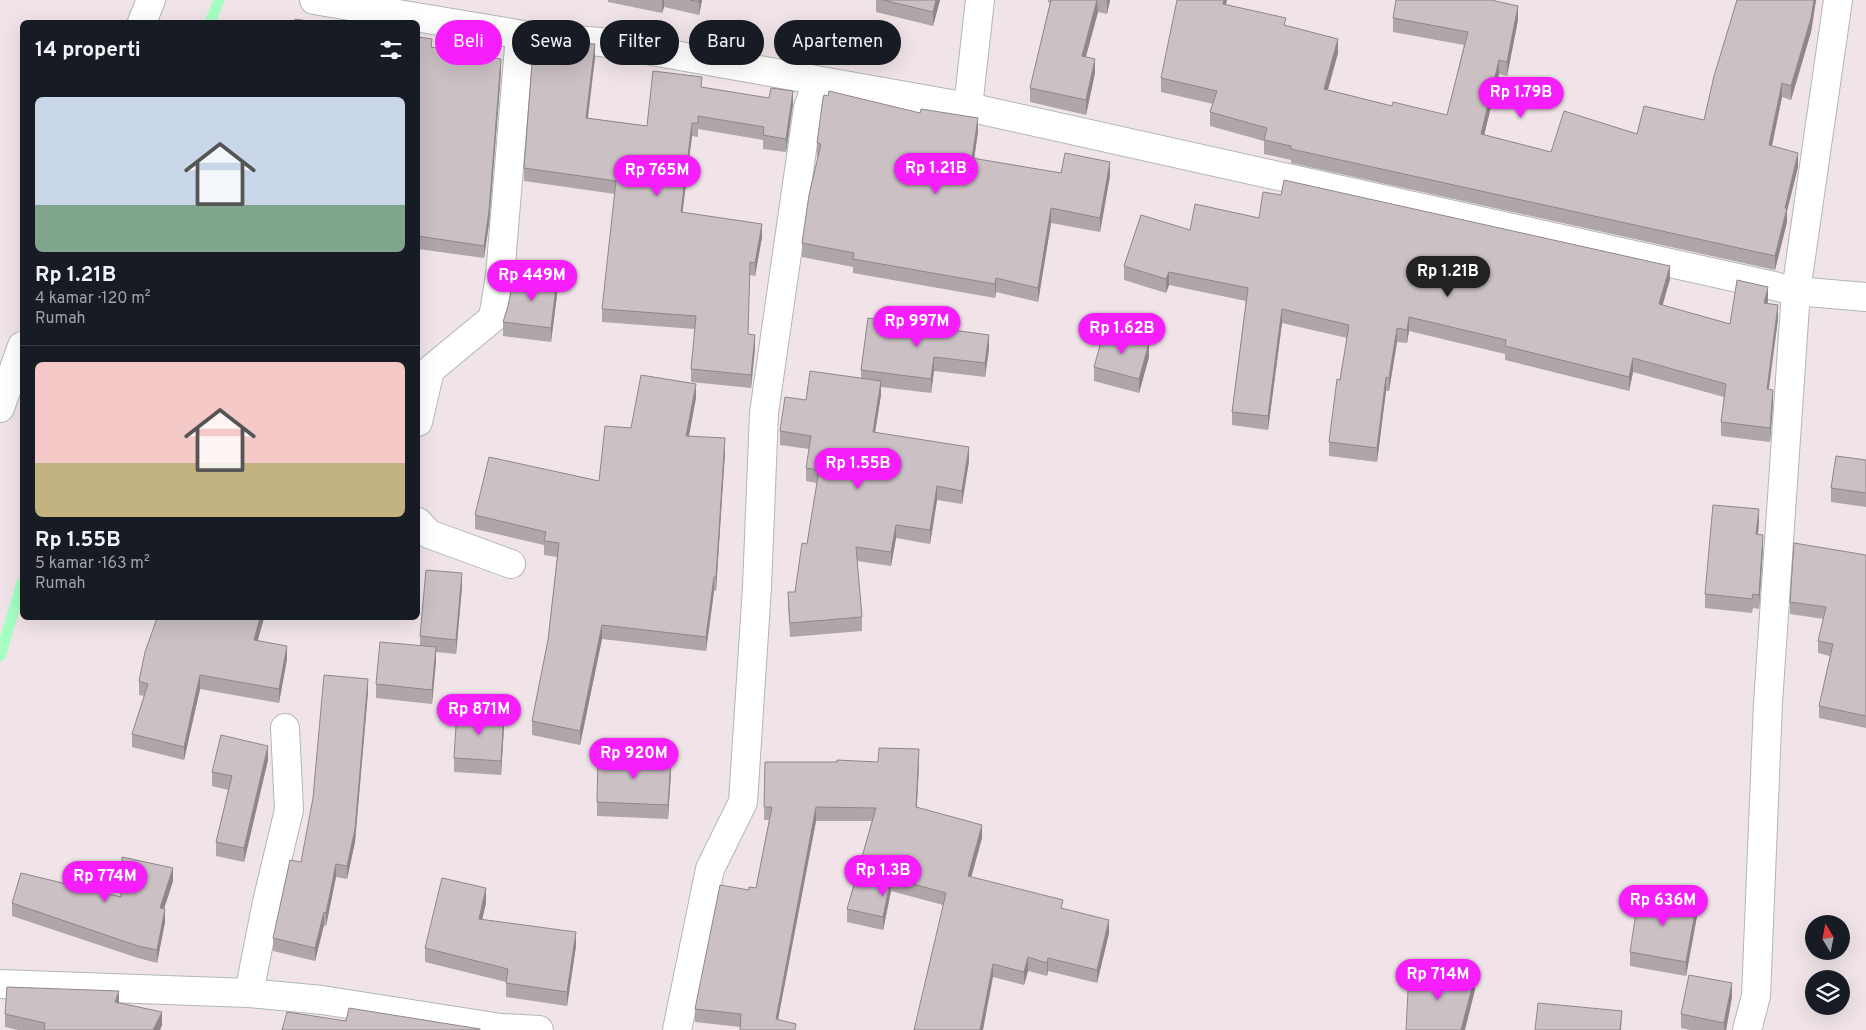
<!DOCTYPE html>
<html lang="id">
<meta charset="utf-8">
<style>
body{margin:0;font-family:Overpass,sans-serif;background:#242831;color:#f1f3f6;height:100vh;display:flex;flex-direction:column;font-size:19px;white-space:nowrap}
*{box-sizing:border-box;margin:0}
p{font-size:16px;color:#9ea1a6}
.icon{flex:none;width:28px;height:28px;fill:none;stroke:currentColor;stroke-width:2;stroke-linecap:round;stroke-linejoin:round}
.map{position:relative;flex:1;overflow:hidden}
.sheet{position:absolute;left:20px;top:20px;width:400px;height:600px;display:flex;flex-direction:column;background:#171b24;border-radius:8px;box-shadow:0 5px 20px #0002}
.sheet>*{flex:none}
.top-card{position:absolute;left:435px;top:20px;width:475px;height:45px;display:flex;gap:10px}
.needle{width:32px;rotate:350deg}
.buttons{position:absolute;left:1805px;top:915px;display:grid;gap:10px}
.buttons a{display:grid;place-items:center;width:45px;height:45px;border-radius:50%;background:#171b24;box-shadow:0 5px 20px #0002;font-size:25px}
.price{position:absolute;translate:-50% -42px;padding:0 11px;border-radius:18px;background:#f61ffb;color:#fff;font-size:16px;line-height:32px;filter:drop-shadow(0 1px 2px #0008)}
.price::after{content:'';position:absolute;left:50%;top:30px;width:15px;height:11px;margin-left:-8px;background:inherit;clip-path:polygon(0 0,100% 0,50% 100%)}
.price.on{background:#222;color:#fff}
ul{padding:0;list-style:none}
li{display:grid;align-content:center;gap:10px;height:265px;padding:0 15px}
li+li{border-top:1px solid #363941}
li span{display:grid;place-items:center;height:155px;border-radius:8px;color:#555}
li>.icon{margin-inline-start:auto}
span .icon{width:90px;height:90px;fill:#fffc;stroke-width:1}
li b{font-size:21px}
h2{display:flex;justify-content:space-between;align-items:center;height:60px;padding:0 15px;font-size:21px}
.pill{padding:0 18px;border-radius:22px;background:#171b24;box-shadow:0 5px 20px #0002;font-size:18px;line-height:45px}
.pill.on{background:#f61ffb;color:#fff}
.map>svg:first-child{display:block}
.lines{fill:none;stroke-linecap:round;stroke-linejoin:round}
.stream{stroke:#a5ffc3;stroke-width:11}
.minor-casing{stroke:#b0b8b4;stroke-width:30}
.secondary-casing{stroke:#aeb8b4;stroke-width:30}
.minor{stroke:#fff;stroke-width:28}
.secondary{stroke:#fff;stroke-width:28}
.wall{fill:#afa6a9}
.shaded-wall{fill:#8e8789}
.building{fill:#cbc1c4;stroke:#8e8789}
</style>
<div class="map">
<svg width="1866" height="1030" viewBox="0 0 1866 1030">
<rect width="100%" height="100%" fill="#f0e4e8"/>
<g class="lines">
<g class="stream">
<path d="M210,22L219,0"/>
<path d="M0,656L22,583"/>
</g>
<g class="minor-casing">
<g id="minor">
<path d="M314,0L535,37L601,42L968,107L1796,291L1866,297"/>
<path d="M968,107L980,0"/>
<path d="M418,422L430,370L493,318L500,276L520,35"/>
<path d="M418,522L429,534L511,564"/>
<path d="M0,984L249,993L322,1000L501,1028L539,1030"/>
<path d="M249,993L267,902L289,810L285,728"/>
<path d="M677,1030L710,869L743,802L757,587L764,413L808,108L817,81"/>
<path d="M1747,1030L1756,996L1768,703L1796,291L1838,0"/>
</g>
</g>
<g class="secondary-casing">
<g id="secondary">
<path d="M142,22L151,0"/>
<path d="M0,408L22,346"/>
</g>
</g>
<use href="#minor" class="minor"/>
<use href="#secondary" class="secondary"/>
</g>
<g class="wall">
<path d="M608,0H702L699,15L664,7L662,13L608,2Z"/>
<path d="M876,0H940L933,26L876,12Z"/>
<path d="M1048,0H1110L1107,14L1098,12L1086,57L1095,73L1086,115L1030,102V88L1050,3L1048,2Z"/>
<path d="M1737,0H1816L1811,32L1791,100L1782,97L1772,146L1798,167L1787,211V222L1775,270L1291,163V160L1264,154V141L1210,126V112L1213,104L1161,92V78L1226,5L1286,26L1338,53L1328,90L1392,106L1447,115L1464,45L1393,32V18L1518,20L1507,76L1499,74L1484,135L1551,152L1704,120Z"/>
<path d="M418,37L432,47L501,72L489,224L484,258L418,249Z"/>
<path d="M595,57L588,118L647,126L702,87L793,104L786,152L763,149V140L698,129V137L692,136L682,212L762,237L755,276L750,275L748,334L755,348L751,388L691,382V369L695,329L602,322V309L615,194L524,181V168L536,65Z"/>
<path d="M978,132L974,159L1061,173L1110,176L1100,232L1051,223L1038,302L996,292L995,298L853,273V267L802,257V243L818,157H817V143Z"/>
<path d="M1259,218L1670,279L1662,305L1730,324L1768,301L1767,303L1778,319L1768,389L1773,403L1770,442L1721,436V422L1724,397L1633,372L1629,391L1505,360V354L1409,331L1407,343L1397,342L1389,391H1386L1377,462L1329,456V442L1347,338L1282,323L1268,430L1232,425V412L1246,301L1169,285L1166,293L1124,280V266L1190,230Z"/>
<path d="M557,295L551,342L503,336V322Z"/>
<path d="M868,318L989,349L985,377L934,371L931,393L881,387V395L875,432L969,461L962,504L937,500L930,544L896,538L891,566L857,561L862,617V631L790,637L788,606V592H795L807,544L817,483L806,481V468L809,449L780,445V431L806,400L861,378V370Z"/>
<path d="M1149,357L1139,393L1094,381V367Z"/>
<path d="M696,398L689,436L725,452L716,591H714L706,651L602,639L580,745L532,735V721L548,640L557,557L544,555V545L475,529V515L599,481L631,428Z"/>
<path d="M1866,460V507L1831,502V488Z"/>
<path d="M1759,523L1758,534L1763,549L1759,609L1753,608L1752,613L1705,608V594Z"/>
<path d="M1866,555V728L1819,718V706L1830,656L1818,653V641L1824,619L1790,614V602Z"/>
<path d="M462,587L456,654L436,652V661L432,704L376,698V684L420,645V636Z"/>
<path d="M264,618L258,640L287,659L279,703L200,689L184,760L132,747V734L144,696L139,695V681Z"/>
<path d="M368,692L355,842L347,879L336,877L326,926L324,925L315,961L273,951V938L301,862Z"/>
<path d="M504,727L501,775L454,772V758Z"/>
<path d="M268,760L244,862L216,856V842L228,790L212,786V772Z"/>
<path d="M765,762L919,763L917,807L982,838L971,877L1063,909L1109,933L1097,983L1048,971L1047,976L1028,971L1024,985L993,977L943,905L891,891L883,930L847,922V909L872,821H816L778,1019L796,1030L740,1027L695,1022V1009L749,890L756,888L769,820H764Z"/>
<path d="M671,772L668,819L597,816V802Z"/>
<path d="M173,881L164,909L165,922L157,963L138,958L12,916V903L121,897Z"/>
<path d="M486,903L482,919L576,946L567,1006L506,997V982L425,962V948Z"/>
<path d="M1697,916L1686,976L1630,966V952Z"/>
<path d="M1732,997L1726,1030H1690L1681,1028V1014Z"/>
<path d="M119,1003L162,1025L160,1030H18L5,1027V1014Z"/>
</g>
<g class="shaded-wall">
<path d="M662,0H664V7L662,13Z"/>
<path d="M699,0H702L699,15Z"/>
<path d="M936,0H940L933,26V12Z"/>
<path d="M1097,0L1098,12L1082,70V56Z"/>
<path d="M1107,0H1110L1107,14Z"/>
<path d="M1224,0H1227L1223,18V4Z"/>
<path d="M1814,0H1816L1811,32L1791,100V86Z"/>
<path d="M1518,6V20L1507,76V62Z"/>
<path d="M1338,39V53L1324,103V89Z"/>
<path d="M595,44V57L586,131V118Z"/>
<path d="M501,59V72L489,224L484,258V246Z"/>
<path d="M1095,59V73L1086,115V100Z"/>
<path d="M1499,60V74L1481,148V134Z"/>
<path d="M1782,83V97L1769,159V145Z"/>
<path d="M793,91V104L786,152V139Z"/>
<path d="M978,118V132L972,173V158Z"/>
<path d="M692,123V136L681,225V212Z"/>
<path d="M1798,153V167L1787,211V222L1775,270V256L1785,208Z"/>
<path d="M1110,162V176L1100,232V218Z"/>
<path d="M1051,208V223L1038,302V288Z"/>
<path d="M762,224V237L755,276V263Z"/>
<path d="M1670,266V279L1659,318V304Z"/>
<path d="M1169,272V285L1166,293V279Z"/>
<path d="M996,278V292L995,298V284Z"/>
<path d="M557,280V295L551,342V328Z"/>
<path d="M1768,287V301L1764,316V303Z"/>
<path d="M1778,305V319L1767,403V389Z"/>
<path d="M1282,309V323L1268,430V416Z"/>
<path d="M1409,317V331L1407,343V330Z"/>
<path d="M1397,328V342L1389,391V378Z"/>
<path d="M755,335V348L751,388V375Z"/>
<path d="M989,335V349L985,377V363Z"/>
<path d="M1149,343V357L1139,393V379Z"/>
<path d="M934,357V371L931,393V379Z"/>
<path d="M1633,358V372L1629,391V377Z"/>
<path d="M1386,377V391L1377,462V448Z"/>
<path d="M881,381V395L873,445V432Z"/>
<path d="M696,384V398L686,450V436Z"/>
<path d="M1773,390V403L1770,442V428Z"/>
<path d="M725,438V452L716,591V577Z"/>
<path d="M969,447V461L962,504V491Z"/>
<path d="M937,486V500L930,544V530Z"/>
<path d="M1759,509V523L1756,548V534Z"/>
<path d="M896,525V538L891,566V552Z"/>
<path d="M1763,535V549L1759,609V595Z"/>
<path d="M462,573V587L456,654V640Z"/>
<path d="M714,577V591L706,651V637Z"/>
<path d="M260,618H264L254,653V640Z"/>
<path d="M602,625V639L580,745V731Z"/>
<path d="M287,646V659L279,703V689Z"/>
<path d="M436,647V661L432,704V690Z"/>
<path d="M200,675V689L184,760V747Z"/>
<path d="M368,679V692L355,842L347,879V866Z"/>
<path d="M504,713V727L501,775V761Z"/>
<path d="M268,746V760L244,862V848Z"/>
<path d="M919,749V763L916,820V807Z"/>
<path d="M671,758V772L668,819V805Z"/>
<path d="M816,807V821L776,1030V1019Z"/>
<path d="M982,825V838L968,889V876Z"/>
<path d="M336,864V877L326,926V913Z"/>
<path d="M173,868V881L160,921V908Z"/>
<path d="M891,878V891L883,930V917Z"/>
<path d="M486,888V903L479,933V919Z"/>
<path d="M1697,902V916L1686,976V962Z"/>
<path d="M165,909V922L157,963V950Z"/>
<path d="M324,912V925L315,961V948Z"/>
<path d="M1109,920V933L1097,983V970Z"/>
<path d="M576,932V946L567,1006V992Z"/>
<path d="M1028,957V971L1024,985V972Z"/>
<path d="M1048,958V971L1047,976V963Z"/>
<path d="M993,964V977L983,1030H980Z"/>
<path d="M1475,976V990L1465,1030H1461Z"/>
<path d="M1732,983V997L1726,1030H1724V1023Z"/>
<path d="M119,991V1004L115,1002Z"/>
<path d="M1622,1011L1621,1030H1620Z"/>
<path d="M162,1012V1025L160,1030H153Z"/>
</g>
<g class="building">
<path d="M690,0H699V2Z"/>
<path d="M883,0H936L933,12Z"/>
<path d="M1051,0H1097L1082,56L1095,59L1086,100L1030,88Z"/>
<path d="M1177,0H1224L1223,4L1286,18L1284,25L1338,39L1324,89L1392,106L1393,102L1447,115L1468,32L1393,18L1396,0H1491L1518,6L1507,62L1499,60L1481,134L1551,152L1564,111L1637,134L1644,106L1704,120L1714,76L1737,0H1814L1811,18L1791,86L1782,83L1769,145L1798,153L1785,208H1787L1775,256L1291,149V146L1264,140L1267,128L1210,112L1217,91L1161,78Z"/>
<path d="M295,19L314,22H294Z"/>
<path d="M418,37L432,39L431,47L501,59L489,211L484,246L418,236Z"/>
<path d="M539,40L595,44L586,118L647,126L653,71L702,77L701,87L769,98L771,88L793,91L786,139L763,135L764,127L698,116V123H692L681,212L762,224L755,263L750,262L748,334L755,335L751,375L691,369L696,316L602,309L616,181L524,168L532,64L536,65Z"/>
<path d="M829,91L920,113L921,109L978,118L972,158L1061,173L1065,153L1110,162L1100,218L1051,208L1038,288L996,278L995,284L853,259L854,253L802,243L809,195L821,144L817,143L823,98L824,95L828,96Z"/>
<path d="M1284,180L1670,266L1659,304L1730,324L1737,280L1768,287L1764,303L1778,305L1767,389L1773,390L1770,428L1721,422L1726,384L1633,358L1629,377L1505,346L1506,340L1409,317L1407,330L1397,328L1389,378L1386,377L1377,448L1329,442L1337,379L1340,380L1349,325L1282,309L1268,416L1232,412L1248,288L1169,272L1166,279L1124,266L1141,215L1190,230L1195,204L1259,218L1263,192L1281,195Z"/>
<path d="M514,276L557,280L551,328L503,322L508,306Z"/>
<path d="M868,318L989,335L985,363L934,357L931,379L861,370Z"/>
<path d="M1104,331L1149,343L1139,379L1094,367Z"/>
<path d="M810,371L881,381L873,432L969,447L962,491L937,486L930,530L896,525L891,552L856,547L862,617L790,623L788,592H795L802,543L807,544L819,470L806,468L811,436L780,431L785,397L806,400Z"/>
<path d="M641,375L696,384L686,436L725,438L716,577H714L706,637L602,625L580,731L532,721L548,640L559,543L544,541L546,532L475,515L489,457L599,481L605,426L631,428Z"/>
<path d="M1836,456L1866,460V493L1831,488Z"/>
<path d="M1713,505L1759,509L1756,534L1763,535L1759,595L1753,594L1752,599L1705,594Z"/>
<path d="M1794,543L1866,555V716L1819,706L1833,644L1818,641L1826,607L1790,602Z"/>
<path d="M426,570L462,573L456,640L420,636Z"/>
<path d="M157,618H260L254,640L287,646L279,689L200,675L184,747L132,734L148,684L139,681L145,652Z"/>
<path d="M380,642L436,647L432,690L376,684Z"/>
<path d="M324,675L368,679L355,829L347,866L336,864L326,913L324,912L315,948L273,938L290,860L301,862L313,798Z"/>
<path d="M457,710L504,713L501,761L454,758Z"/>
<path d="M221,735L268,746L244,848L216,842L232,776L212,772Z"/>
<path d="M879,748L919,749L916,807L982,825L968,876L1063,900L1061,908L1109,920L1097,970L1048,958L1047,963L1028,957L1024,972L993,964L980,1030H914L946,893L891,878L883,917L847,909L876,808L816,807L776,1019L796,1024L795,1030H740L741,1014L695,1009L720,885L749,890V887L756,888L772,807H764L765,762H837V760L878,762Z"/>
<path d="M598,755L671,758L668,805L597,802Z"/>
<path d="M122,857L173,868L160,908L165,909L157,950L138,946L12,903L21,873L121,897Z"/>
<path d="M442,878L486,888L479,919L576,932L567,992L506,983L508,969L425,948Z"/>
<path d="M1639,893L1697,902L1686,962L1630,952Z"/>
<path d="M1409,972L1475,976L1461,1030H1406Z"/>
<path d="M1689,975L1732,983L1724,1023L1681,1014Z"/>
<path d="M7,987L119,991L115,1002L162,1012L153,1030H44L45,1023L5,1014Z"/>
<path d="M1538,1003L1622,1011L1620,1030H1535Z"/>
<path d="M349,1008L480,1029V1030H282L287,1012L346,1021Z"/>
</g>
</svg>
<div class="buttons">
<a><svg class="needle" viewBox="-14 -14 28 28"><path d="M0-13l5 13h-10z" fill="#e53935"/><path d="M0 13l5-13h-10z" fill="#9ea1a6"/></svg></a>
<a><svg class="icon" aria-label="layers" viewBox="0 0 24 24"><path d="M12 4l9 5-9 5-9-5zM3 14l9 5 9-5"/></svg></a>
</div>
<b class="price" style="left:1521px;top:119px">Rp 1.79B</b>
<b class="price" style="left:936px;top:195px">Rp 1.21B</b>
<b class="price" style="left:657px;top:197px">Rp 765M</b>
<b class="price on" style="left:1448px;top:298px">Rp 1.21B</b>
<b class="price" style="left:532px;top:302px">Rp 449M</b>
<b class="price" style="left:917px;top:348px">Rp 997M</b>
<b class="price" style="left:1122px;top:355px">Rp 1.62B</b>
<b class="price" style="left:858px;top:490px">Rp 1.55B</b>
<b class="price" style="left:479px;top:736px">Rp 871M</b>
<b class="price" style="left:634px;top:780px">Rp 920M</b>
<b class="price" style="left:883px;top:897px">Rp 1.3B</b>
<b class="price" style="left:105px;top:903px">Rp 774M</b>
<b class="price" style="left:1663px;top:927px">Rp 636M</b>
<b class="price" style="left:1438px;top:1001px">Rp 714M</b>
<div class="top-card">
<a class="pill on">Beli</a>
<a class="pill">Sewa</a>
<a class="pill">Filter</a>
<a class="pill">Baru</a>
<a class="pill">Apartemen</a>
</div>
<section class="sheet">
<h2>14 properti<svg class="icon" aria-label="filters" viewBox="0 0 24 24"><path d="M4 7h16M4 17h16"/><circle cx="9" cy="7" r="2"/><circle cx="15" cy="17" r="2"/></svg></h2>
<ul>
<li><span style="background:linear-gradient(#c9d6e8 70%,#7fa58c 0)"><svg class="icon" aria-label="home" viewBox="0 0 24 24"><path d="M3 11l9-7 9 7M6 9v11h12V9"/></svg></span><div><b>Rp 1.21B</b><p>4 kamar · 120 m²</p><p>Rumah</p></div></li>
<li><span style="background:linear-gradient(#f6c9c9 65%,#c2b280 0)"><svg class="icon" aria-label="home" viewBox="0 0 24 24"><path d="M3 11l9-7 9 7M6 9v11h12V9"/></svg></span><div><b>Rp 1.55B</b><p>5 kamar · 163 m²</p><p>Rumah</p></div></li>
</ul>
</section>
</div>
